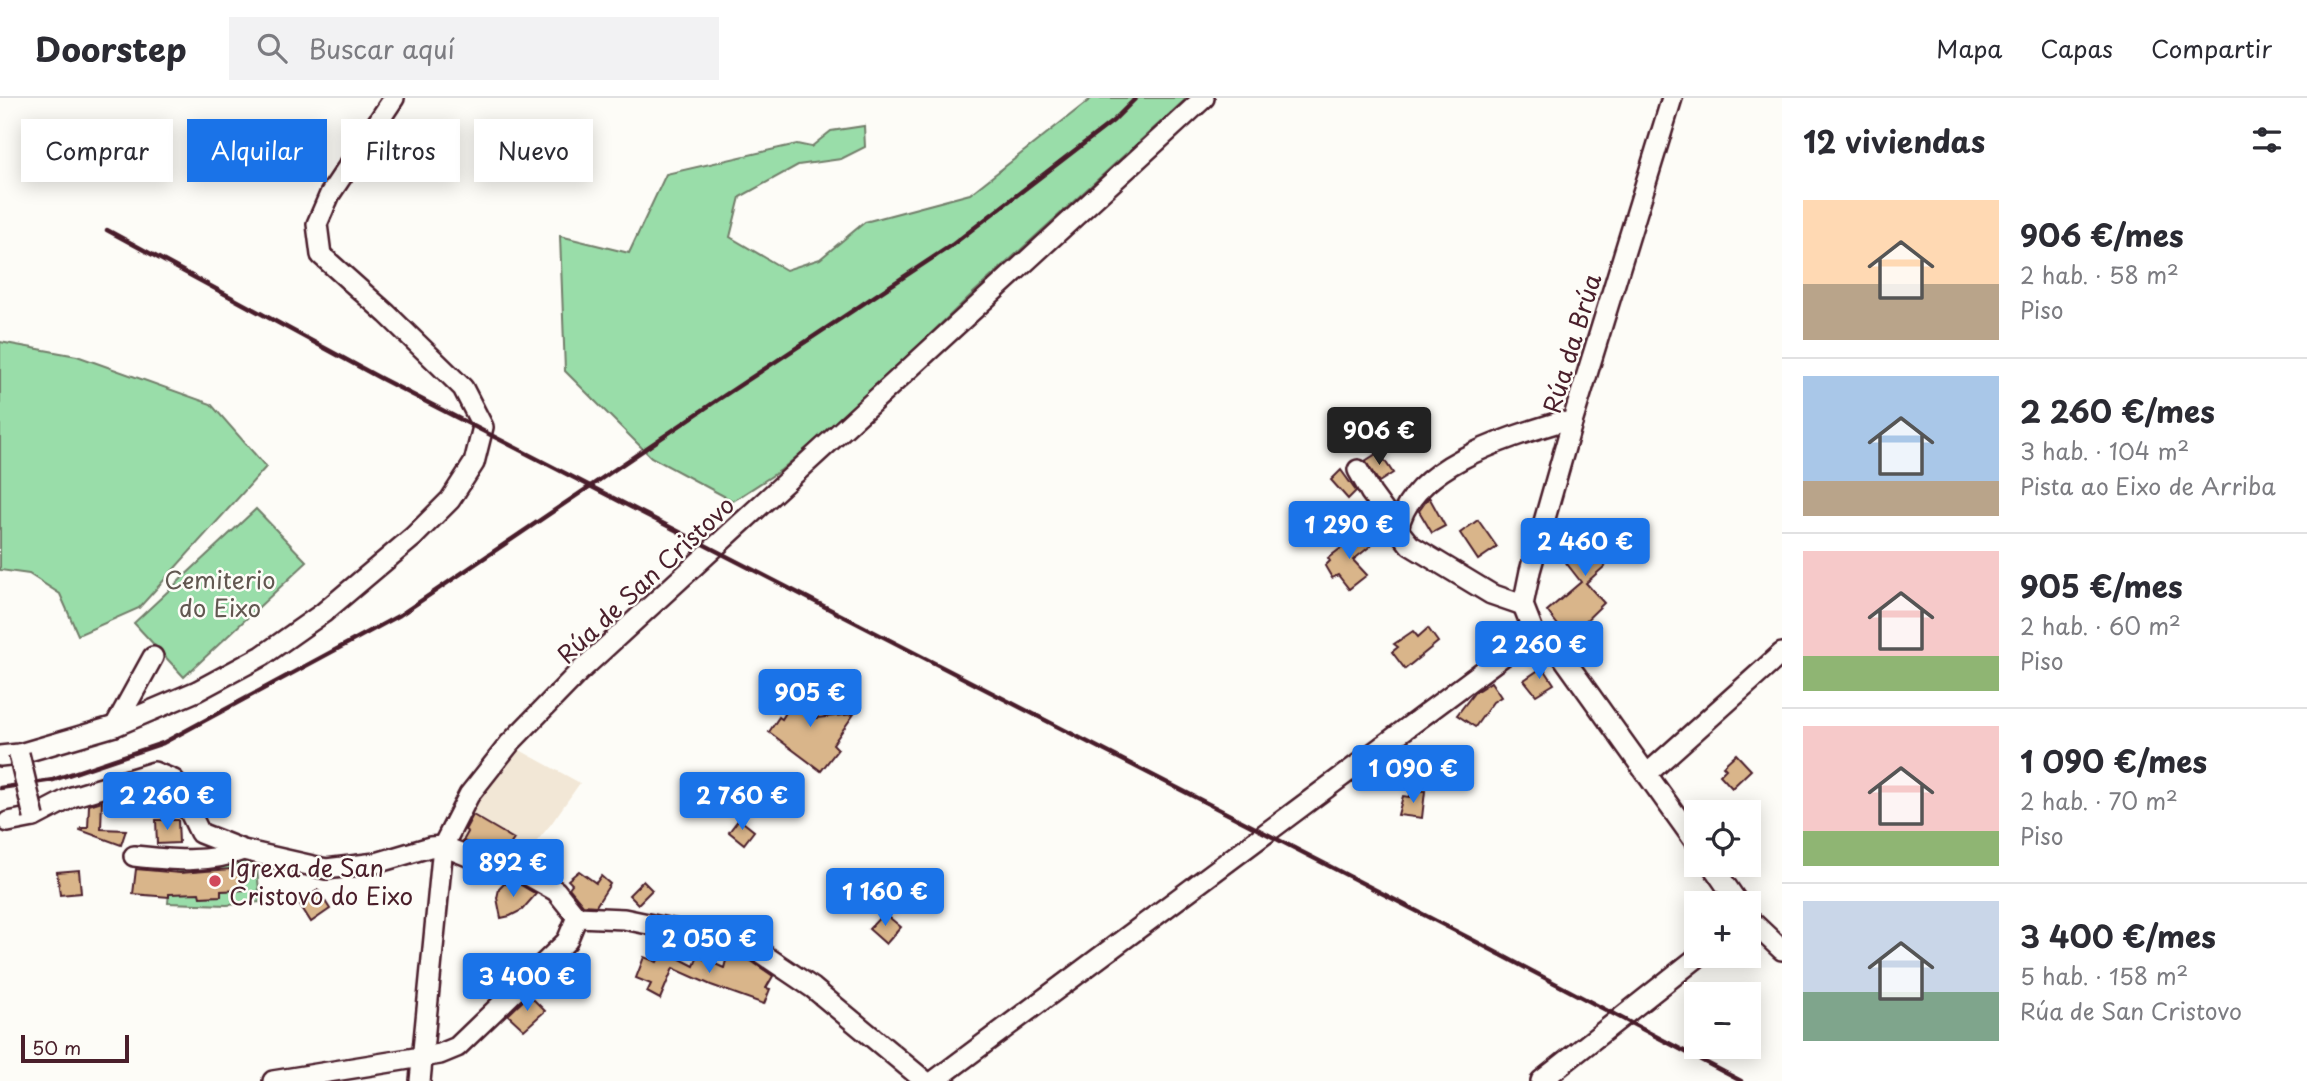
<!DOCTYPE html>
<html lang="es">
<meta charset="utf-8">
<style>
body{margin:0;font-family:"Playpen Sans",sans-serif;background:#f2f2f3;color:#2b2b33;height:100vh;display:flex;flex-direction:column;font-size:26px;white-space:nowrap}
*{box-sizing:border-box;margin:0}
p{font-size:23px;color:#7c7c81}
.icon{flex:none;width:38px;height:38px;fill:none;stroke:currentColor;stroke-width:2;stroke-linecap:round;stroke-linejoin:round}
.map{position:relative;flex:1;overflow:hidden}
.sheet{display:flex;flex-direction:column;background:#fff;width:525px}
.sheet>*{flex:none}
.hud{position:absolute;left:21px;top:21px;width:665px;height:63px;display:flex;gap:14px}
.buttons{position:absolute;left:1684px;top:702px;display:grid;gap:14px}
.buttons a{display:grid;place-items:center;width:77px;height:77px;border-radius:0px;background:#fff;box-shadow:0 4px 18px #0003;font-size:35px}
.scale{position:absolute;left:21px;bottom:18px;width:108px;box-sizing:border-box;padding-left:7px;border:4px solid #4a1f2b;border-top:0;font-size:19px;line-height:24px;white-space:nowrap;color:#4a1f2b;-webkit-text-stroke:5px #fdfcf7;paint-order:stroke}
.price{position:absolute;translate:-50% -60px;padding:0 16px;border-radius:7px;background:#1a73e8;color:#fff;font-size:23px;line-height:46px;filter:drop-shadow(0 2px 4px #0008)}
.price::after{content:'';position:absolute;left:50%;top:42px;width:21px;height:16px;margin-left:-10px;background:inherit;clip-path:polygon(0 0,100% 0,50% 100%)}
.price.current{background:#222;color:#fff}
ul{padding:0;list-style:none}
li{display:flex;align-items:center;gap:21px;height:175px;padding:0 21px}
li+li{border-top:2px solid #e1e1e2}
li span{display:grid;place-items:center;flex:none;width:196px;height:140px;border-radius:0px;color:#555}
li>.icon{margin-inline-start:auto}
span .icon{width:84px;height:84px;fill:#fffc;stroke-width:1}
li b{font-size:30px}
h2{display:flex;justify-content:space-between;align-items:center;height:84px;padding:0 21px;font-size:30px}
.tag{padding:0 24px;border-radius:0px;background:#fff;box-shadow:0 4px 18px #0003;font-size:24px;line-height:63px}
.tag.current{background:#1a73e8;color:#fff}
header{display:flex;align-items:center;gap:42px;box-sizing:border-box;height:98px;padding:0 35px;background:#fff;border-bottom:2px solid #e1e1e2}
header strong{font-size:33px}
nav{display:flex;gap:38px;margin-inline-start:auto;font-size:24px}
.search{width:490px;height:63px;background:#f2f2f3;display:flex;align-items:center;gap:18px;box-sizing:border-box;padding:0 24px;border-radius:0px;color:#7c7c81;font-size:26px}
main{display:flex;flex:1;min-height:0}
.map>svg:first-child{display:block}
.built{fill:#f2e7d6}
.green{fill:#99dda9;stroke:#727e6a;stroke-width:2}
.building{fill:#d9b58a;stroke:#4a1f2b;stroke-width:2}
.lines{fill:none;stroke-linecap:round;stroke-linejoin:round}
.minor-casing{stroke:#4a1f2b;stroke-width:24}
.minor{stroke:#fdfcf7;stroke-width:19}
.rail{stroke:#4a1f2b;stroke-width:4.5}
.minor-bridge-casing{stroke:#4a1f2b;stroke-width:24;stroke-linecap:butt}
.minor-bridge{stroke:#fdfcf7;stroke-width:19}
.poi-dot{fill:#d1495b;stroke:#fdfcf7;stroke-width:2.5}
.labels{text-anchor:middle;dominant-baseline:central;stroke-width:5;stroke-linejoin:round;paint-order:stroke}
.street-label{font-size:24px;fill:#4a1f2b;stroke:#fdfcf7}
.park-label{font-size:24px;fill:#625851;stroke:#fdfcf7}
.poi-label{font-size:24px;fill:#4a1f2b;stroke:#fdfcf7;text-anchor:start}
</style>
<header>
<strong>Doorstep</strong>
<div class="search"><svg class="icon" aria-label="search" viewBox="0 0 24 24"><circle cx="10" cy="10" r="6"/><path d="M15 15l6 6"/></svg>Buscar aquí</div>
<nav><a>Mapa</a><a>Capas</a><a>Compartir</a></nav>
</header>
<main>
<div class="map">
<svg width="1782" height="983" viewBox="0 0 1782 983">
<rect width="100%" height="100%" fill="#fdfcf7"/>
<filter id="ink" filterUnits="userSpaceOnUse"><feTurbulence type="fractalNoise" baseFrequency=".0143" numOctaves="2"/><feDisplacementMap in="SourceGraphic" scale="14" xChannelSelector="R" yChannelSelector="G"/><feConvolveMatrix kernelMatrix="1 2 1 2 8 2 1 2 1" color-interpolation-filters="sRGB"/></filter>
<g filter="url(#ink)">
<path class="built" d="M516,650L580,685L551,726L514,771L456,739L492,680Z"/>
<g class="green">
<path d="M1092,0H1187L971,197L851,312L781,372L733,403L651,359L565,273L560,138L629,155L666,76L797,46L811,49L831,33L864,28L865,49L841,61L798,67L740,99L730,139L786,172L820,161L865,124L970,96Z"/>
<path d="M0,244L77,258L211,306L266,369L139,510L78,537L60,496L29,476L0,472Z"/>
<path d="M256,411L307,464L184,579L134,525Z"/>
<path d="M256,759L260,804L227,807L168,805L170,784L176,774L175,770Z"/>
</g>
<g class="building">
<path d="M1379,354L1393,375L1379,384L1365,363Z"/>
<path d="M1341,372L1356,393L1348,401L1331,382Z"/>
<path d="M1429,399L1445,428L1432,435L1419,413Z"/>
<path d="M1478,422L1497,449L1478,462L1460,435Z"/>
<path d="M1601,425L1625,450L1586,485L1604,505L1568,540L1547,513L1581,484L1560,457Z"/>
<path d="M1362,434L1373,446L1353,462L1367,477L1349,491L1338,477L1332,480L1325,468L1330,463L1328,460Z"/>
<path d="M1428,530L1438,544L1405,571L1392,554L1398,549L1394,546L1413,533L1418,539Z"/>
<path d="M1543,569L1554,586L1536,597L1524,582Z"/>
<path d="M1491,584L1501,599L1493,604L1475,629L1457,617L1474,595Z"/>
<path d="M803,587L828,602L816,620L854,616L833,646L838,651L821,673L769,634L779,619L782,621Z"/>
<path d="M1736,656L1751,672L1732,690L1720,677L1726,671L1723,668Z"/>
<path d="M1411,692L1425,693L1422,720L1398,717L1403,698L1410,699Z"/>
<path d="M102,703L101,731L126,732L121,747L80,732L81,730H88L89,707Z"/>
<path d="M473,717L514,741L502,759L463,743L468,734L465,732Z"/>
<path d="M739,721L754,733L744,746L729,734Z"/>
<path d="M156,722H178L179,745L157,746Z"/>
<path d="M244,770L245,792L221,793V798L200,799L199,795L169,796V799L133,796L136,771L180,775Z"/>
<path d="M79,772L81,795L60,797L57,774Z"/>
<path d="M579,773L596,785L601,778L610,786L596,808L583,807L569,790L572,786L568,782Z"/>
<path d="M643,783L652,792L638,806L629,797Z"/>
<path d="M504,786H519L536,796L522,812L510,818L501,820L497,800L499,791Z"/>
<path d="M318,792L330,811L311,824L299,805Z"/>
<path d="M884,815L901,829L886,846L869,831Z"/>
<path d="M663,852L694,868L698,858L724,870L728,855L744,858L773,878L766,890L770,891L764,906L711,887L673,870L660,901L647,894L651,886L636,880L644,859L657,864Z"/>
<path d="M529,897L545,913L524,932L508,917Z"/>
</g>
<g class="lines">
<g class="minor-casing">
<g id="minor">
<path d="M1358,372L1371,395L1398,432"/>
<path d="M1523,507L1530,473L1572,325L1672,0"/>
<path d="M1523,507L1491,496L1410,447L1398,432C1409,369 1506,340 1559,324L1572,325"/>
<path d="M1523,507L1534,535L1562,558L1696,745"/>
<path d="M115,628L153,559"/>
<path d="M1383,648L1422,671L1454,675"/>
<path d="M0,658L19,656L115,628L197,593L262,558L323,515L413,439L450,402L474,365L483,329L463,290L387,216L321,157L317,126L330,96L394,0"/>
<path d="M1647,676L1782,555"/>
<path d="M8,724L34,719L72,699L154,674L174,682L200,735L243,752L326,771L376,765L430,749L443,748L507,774H522L556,793L577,819L624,821L749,847L813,890L925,983"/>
<path d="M134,758C170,762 209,766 243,752"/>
<path d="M1711,766L1738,805"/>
<path d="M1748,820L1782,852"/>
<path d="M273,983L440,956L457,949L567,843L577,819"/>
<path d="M420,983L443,748L469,697L510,645L580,573L1204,0"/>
<path d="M934,983L1534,535"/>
<path d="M1541,983L1699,858"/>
</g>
</g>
<use href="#minor" class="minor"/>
<g class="rail">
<path d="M107,132L380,280L1469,840L1741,983"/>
<path d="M0,690L53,682L163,645L400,517L716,303L952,147L1113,23L1136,0"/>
</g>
<g class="minor-bridge-casing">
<path id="minor-bridge" d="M19,656L34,719"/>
</g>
<use href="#minor-bridge" class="minor-bridge"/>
</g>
</g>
<circle class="poi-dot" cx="215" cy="783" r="7"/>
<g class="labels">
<g class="street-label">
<text transform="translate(1571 245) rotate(-73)">Rúa da Brúa</text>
<text transform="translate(645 481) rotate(-43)">Rúa de San Cristovo</text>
</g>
<g class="park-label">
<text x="220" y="481">Cemiterio<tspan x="220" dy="28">do Eixo</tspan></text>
</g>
<g class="poi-label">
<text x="229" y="769">Igrexa de San<tspan x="229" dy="28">Cristovo do Eixo</tspan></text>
</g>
</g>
</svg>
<div class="buttons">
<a><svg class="icon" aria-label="locate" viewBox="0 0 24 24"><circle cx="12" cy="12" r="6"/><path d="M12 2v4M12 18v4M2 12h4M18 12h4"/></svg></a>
<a>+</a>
<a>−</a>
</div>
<div class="scale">50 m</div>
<b class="price current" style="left:1379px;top:369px">906 €</b>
<b class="price" style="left:1349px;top:463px">1 290 €</b>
<b class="price" style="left:1585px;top:480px">2 460 €</b>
<b class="price" style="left:1539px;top:583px">2 260 €</b>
<b class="price" style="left:810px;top:631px">905 €</b>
<b class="price" style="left:1413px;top:707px">1 090 €</b>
<b class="price" style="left:167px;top:734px">2 260 €</b>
<b class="price" style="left:742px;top:734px">2 760 €</b>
<b class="price" style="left:513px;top:801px">892 €</b>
<b class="price" style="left:885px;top:830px">1 160 €</b>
<b class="price" style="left:709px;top:877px">2 050 €</b>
<b class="price" style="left:527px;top:915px">3 400 €</b>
<div class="hud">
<a class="tag">Comprar</a>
<a class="tag current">Alquilar</a>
<a class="tag">Filtros</a>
<a class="tag">Nuevo</a>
</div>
</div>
<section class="sheet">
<h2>12 viviendas<svg class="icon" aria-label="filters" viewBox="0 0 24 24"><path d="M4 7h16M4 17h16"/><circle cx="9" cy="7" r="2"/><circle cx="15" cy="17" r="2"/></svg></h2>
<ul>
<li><span style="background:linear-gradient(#ffd9b3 60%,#b9a48a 0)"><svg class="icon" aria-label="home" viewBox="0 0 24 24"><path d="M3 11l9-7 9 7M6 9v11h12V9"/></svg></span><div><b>906 €/mes</b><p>2 hab. · 58 m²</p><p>Piso</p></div></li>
<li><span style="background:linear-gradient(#a9c7e8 75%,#b9a48a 0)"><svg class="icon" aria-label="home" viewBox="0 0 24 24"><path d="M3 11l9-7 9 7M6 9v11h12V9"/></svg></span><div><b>2 260 €/mes</b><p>3 hab. · 104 m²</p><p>Pista ao Eixo de Arriba</p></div></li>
<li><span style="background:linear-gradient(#f6c9c9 75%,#8fb573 0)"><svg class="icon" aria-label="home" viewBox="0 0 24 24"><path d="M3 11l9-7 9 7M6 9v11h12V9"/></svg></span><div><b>905 €/mes</b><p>2 hab. · 60 m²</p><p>Piso</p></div></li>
<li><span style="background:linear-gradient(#f6c9c9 75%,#8fb573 0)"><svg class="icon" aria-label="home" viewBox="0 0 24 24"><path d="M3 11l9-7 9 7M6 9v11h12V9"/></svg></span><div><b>1 090 €/mes</b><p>2 hab. · 70 m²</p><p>Piso</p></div></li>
<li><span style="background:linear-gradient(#c9d6e8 65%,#7fa58c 0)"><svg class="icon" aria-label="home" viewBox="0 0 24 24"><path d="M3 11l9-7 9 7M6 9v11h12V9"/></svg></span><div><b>3 400 €/mes</b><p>5 hab. · 158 m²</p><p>Rúa de San Cristovo</p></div></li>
</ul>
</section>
</main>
